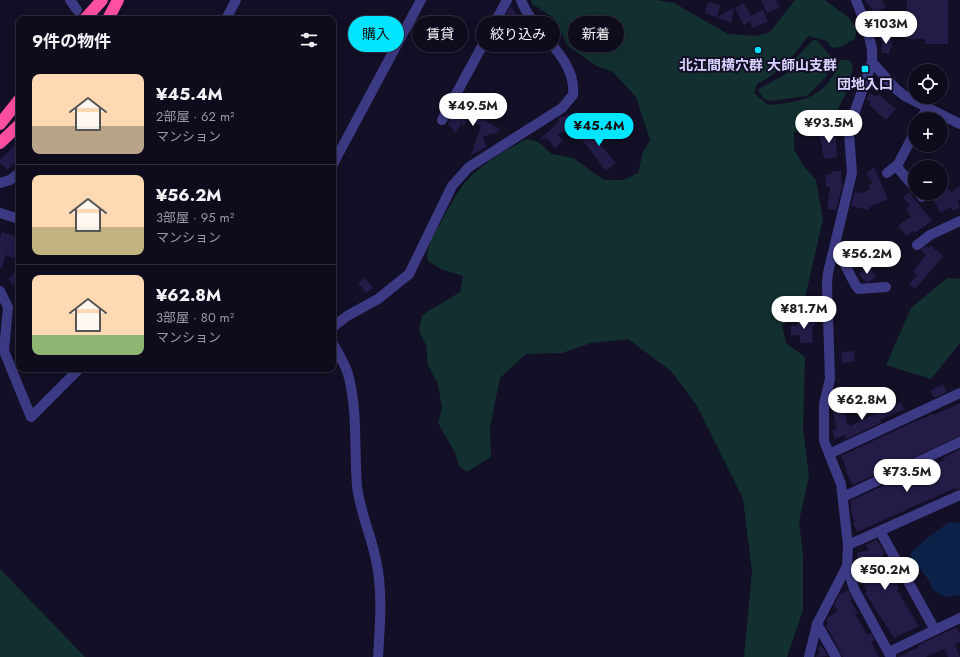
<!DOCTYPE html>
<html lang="ja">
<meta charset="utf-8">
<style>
body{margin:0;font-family:Jost,"Noto Sans JP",sans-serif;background:#1c1929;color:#f1f3f6;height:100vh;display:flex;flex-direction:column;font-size:15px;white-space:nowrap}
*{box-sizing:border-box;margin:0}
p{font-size:13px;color:#9b9ba3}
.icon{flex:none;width:22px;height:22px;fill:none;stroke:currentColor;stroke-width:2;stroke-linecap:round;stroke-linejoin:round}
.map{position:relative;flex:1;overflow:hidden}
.drawer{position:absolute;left:16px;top:16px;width:320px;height:356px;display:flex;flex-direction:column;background:#0e0b1c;border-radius:8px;box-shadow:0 4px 16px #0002,0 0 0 1px #2e2b3b}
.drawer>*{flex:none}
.guide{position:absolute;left:348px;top:16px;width:380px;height:36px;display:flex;gap:8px}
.tools{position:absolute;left:908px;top:64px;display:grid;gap:8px}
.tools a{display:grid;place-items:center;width:40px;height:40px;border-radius:50%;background:#0e0b1c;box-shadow:0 4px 16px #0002,0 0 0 1px #2e2b3b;font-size:20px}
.price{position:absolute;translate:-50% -34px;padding:0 9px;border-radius:14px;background:#fff;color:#222;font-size:13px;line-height:26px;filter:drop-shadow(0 1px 2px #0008)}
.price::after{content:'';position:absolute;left:50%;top:24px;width:12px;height:9px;margin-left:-6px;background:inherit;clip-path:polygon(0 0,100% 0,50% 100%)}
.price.active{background:#00e5ff;color:#111}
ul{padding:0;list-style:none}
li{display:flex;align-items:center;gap:12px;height:100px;padding:0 16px}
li+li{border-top:1px solid #2e2b3b}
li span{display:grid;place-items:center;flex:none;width:112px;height:80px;border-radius:8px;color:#555}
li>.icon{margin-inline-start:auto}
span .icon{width:48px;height:48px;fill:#fffc;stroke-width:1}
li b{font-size:17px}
h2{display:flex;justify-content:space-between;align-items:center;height:48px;padding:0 16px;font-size:17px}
.tag{padding:0 14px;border-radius:18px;background:#0e0b1c;box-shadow:0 4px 16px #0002,0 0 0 1px #2e2b3b;font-size:14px;line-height:36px}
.tag.active{background:#00e5ff;color:#111}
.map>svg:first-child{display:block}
.green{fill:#12302f}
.water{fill:#0c2248}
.building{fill:#241b47}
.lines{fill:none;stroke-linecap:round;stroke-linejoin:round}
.minor{stroke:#3d3a85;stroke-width:10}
.highway{stroke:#ff4fa3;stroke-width:12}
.poi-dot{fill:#00e5ff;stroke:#130f26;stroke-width:1.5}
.labels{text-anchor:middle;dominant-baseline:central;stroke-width:4;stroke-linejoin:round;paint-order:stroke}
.poi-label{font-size:14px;font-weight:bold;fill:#d9d4ff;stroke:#130f26}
</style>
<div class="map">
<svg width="960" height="657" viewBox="0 0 960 657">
<rect width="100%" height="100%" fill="#130f26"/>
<g class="green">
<path d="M531,0H656L674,3L728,34L756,36L770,32L795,0H825L849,18L857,29L855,39L840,47L832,48L827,41L808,36C795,55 778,74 757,84L754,93L768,105C804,102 827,97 840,60H849L853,66L848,89L834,117L815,131L802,127L794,133V149L803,165L816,180L823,219L804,302L791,320L782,325L786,343L805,357L803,429L809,476L799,521L803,554V610L787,657H744L752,571L743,499L697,406L671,371L628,339L591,343L562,353L526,354L500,378L490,427L491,457L467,472L459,466L455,453L438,423L442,408L438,384L428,365L426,345L419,331L422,315L460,292L463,276L443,270L428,261C425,249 434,234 440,224C447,211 454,197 463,185C478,166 507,149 527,139L538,142L552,154L573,158L604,180H623L638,173L643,152L650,140L636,97L613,72L596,66L568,46L554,18L532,4Z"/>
<path d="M813,40L818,41L834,61L825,78L807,96L769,101L763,98L758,90L760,88L786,74L792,67L795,59Z"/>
<path d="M947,278L960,279V343L931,379L886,365L911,308Z"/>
<path d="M0,569L85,657H0Z"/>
</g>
<path class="water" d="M949,522L960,523V595L945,597L933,590C929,576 916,567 910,554L926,539Z"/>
<g class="building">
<path d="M761,0H776L780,7L767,13Z"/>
<path d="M865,0H881L886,7L876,14Z"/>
<path d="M907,0H948V44H925V39H907Z"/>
<path d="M708,2L720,5L717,17L734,8L731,23L705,13Z"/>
<path d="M744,3L751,16L763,9L768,22L752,28L750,21L744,25L735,8Z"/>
<path d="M511,6L520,20L509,43L506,42L505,45L493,39Z"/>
<path d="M891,37L892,48H890V53H882L881,38Z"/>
<path d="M870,93L876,97L878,94L896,109L886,120L869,105L871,102L866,99Z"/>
<path d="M457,106L500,129L496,134L493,133L483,137L487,147L471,155L481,126L467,119L464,126L461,124L456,133L448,124Z"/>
<path d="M568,115L572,130L557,134L563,141L555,148L547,138L539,140L559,122L558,118Z"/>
<path d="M604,120L608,129L592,136L616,163L606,171L582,139Z"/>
<path d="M835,129L837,157L824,159L819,131Z"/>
<path d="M19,141V159L7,170L0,163V160Z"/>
<path d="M874,167L888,199L870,207L869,210L851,206L855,191L862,193L870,189L868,185L873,183L866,174Z"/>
<path d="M832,171H841L842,187L836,210L827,209L830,187H826L825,175L832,174Z"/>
<path d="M944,184H946L951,192L960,186V199L957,201L960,207L953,211L951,207L941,213L929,193H941V186Z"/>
<path d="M909,192L932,221L915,233L913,231L907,236L898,226L911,216L906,209L909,207V204L903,198Z"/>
<path d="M2,232L19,237V250L16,259L6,255L2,268H0V238Z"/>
<path d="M927,246L929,248L931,246L943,256L915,289L909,284L917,275L913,271L926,255L921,250Z"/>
<path d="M868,266L876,276L869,282H865L859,274Z"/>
<path d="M19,269V279L13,285L8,279Z"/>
<path d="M365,278L373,288L366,293L358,283Z"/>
<path d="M815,318V326H812L813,343H800V335H791V326H797V319Z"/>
<path d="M854,351L855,361L842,363L841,352Z"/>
<path d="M943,384L947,392L934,398L930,391Z"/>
<path d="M895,402L897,404L901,402L904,409L880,420L882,422L846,439L845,435L835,439L832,430L837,429L833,412L844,410L847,425L849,424L850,426L885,409L884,407Z"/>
<path d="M960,403V436L853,485L845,471L847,470L841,456L909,424L933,414L934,415Z"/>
<path d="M960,449V489L956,490L955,488L857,532L853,523L855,522L850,509L852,504L850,501L885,485L901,479V480L925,469L944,460L943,458Z"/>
<path d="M876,540L884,551V555L882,556L895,579L899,589L897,590L919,626L894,638L865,593L867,592L859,572L861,571L857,553L869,550L866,545Z"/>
<path d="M848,590L852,599L850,600L858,613L855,614L867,635L871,633L875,640L871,642L879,657H843L826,626L828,624L826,621L828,617L838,611L834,605L839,595Z"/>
<path d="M957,627L960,635V642L955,645L960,657H948L944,649L926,657H898L919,647L918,645Z"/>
<path d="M821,645L828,656L816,657L820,652L818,648Z"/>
</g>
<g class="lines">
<g class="minor">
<path d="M70,0L77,10"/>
<path d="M856,0L867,28L872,49V62L854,114L849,133L852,173L828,273L827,284L830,379L824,404V441L841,484L848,545L847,566L854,589L891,657"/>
<path d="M226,19L236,0"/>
<path d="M872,62L896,89L905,96L960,124"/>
<path d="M921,119L927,108"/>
<path d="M442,120L507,0"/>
<path d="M333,164L421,0"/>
<path d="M896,166L915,188"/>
<path d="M887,173L898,164L915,132"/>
<path d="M0,183L10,180L19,173"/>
<path d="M919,193L922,197"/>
<path d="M0,213L19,219"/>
<path d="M917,245L930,235L960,221"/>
<path d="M834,250C841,253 851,279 858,289L886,287"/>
<path d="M0,291L8,307L4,351L31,417L79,369"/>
<path d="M333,327L347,316L378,299L409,274L452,186L469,167L562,108L573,95C577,57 533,33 521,0"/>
<path d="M333,344C338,353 345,364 348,374C358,411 354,449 357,486C360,512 371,535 376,560C383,592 380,624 378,657"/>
<path d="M829,454L960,393"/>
<path d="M843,497L960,442"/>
<path d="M880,531L935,630"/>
<path d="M848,545L960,495"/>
<path d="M817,624L836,657"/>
<path d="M889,652L960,618"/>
<path d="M809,657L817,624L847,566"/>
</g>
<g class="highway">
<path d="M85,19L102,0"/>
<path d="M108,19L118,0"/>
<path d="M0,124L19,100"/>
<path d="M0,143L19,125"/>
</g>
</g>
<g class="poi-dot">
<circle cx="758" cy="50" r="4"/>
<rect x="861" y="65" width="8" height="8" rx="2"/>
</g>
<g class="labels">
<g class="poi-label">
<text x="758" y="65">北江間横穴群 大師山支群</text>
<text x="865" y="84">団地入口</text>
</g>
</g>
</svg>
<div class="tools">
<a><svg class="icon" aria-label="locate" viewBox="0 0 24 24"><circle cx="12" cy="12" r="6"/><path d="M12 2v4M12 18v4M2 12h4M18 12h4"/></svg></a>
<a>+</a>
<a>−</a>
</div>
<b class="price" style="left:886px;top:45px">¥103M</b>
<b class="price" style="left:473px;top:127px">¥49.5M</b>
<b class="price" style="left:829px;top:144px">¥93.5M</b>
<b class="price active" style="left:599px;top:147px">¥45.4M</b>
<b class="price" style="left:867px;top:275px">¥56.2M</b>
<b class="price" style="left:804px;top:330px">¥81.7M</b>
<b class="price" style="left:862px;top:421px">¥62.8M</b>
<b class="price" style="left:907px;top:493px">¥73.5M</b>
<b class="price" style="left:885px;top:591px">¥50.2M</b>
<div class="guide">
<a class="tag active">購入</a>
<a class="tag">賃貸</a>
<a class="tag">絞り込み</a>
<a class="tag">新着</a>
</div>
<section class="drawer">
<h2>9件の物件<svg class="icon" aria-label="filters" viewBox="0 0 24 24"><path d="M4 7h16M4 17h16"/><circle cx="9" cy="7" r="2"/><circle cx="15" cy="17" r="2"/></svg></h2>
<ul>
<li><span style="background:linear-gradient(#ffd9b3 65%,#b9a48a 0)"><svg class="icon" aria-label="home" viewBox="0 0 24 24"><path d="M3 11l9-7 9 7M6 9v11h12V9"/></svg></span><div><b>¥45.4M</b><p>2部屋 · 62 m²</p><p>マンション</p></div></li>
<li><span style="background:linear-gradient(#ffd9b3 65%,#c2b280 0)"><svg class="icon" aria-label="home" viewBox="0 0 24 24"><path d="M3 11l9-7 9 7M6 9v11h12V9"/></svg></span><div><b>¥56.2M</b><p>3部屋 · 95 m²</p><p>マンション</p></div></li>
<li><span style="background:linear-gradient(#ffd9b3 75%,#8fb573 0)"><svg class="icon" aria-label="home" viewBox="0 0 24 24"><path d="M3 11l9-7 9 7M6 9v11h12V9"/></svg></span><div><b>¥62.8M</b><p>3部屋 · 80 m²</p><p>マンション</p></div></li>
</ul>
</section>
</div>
